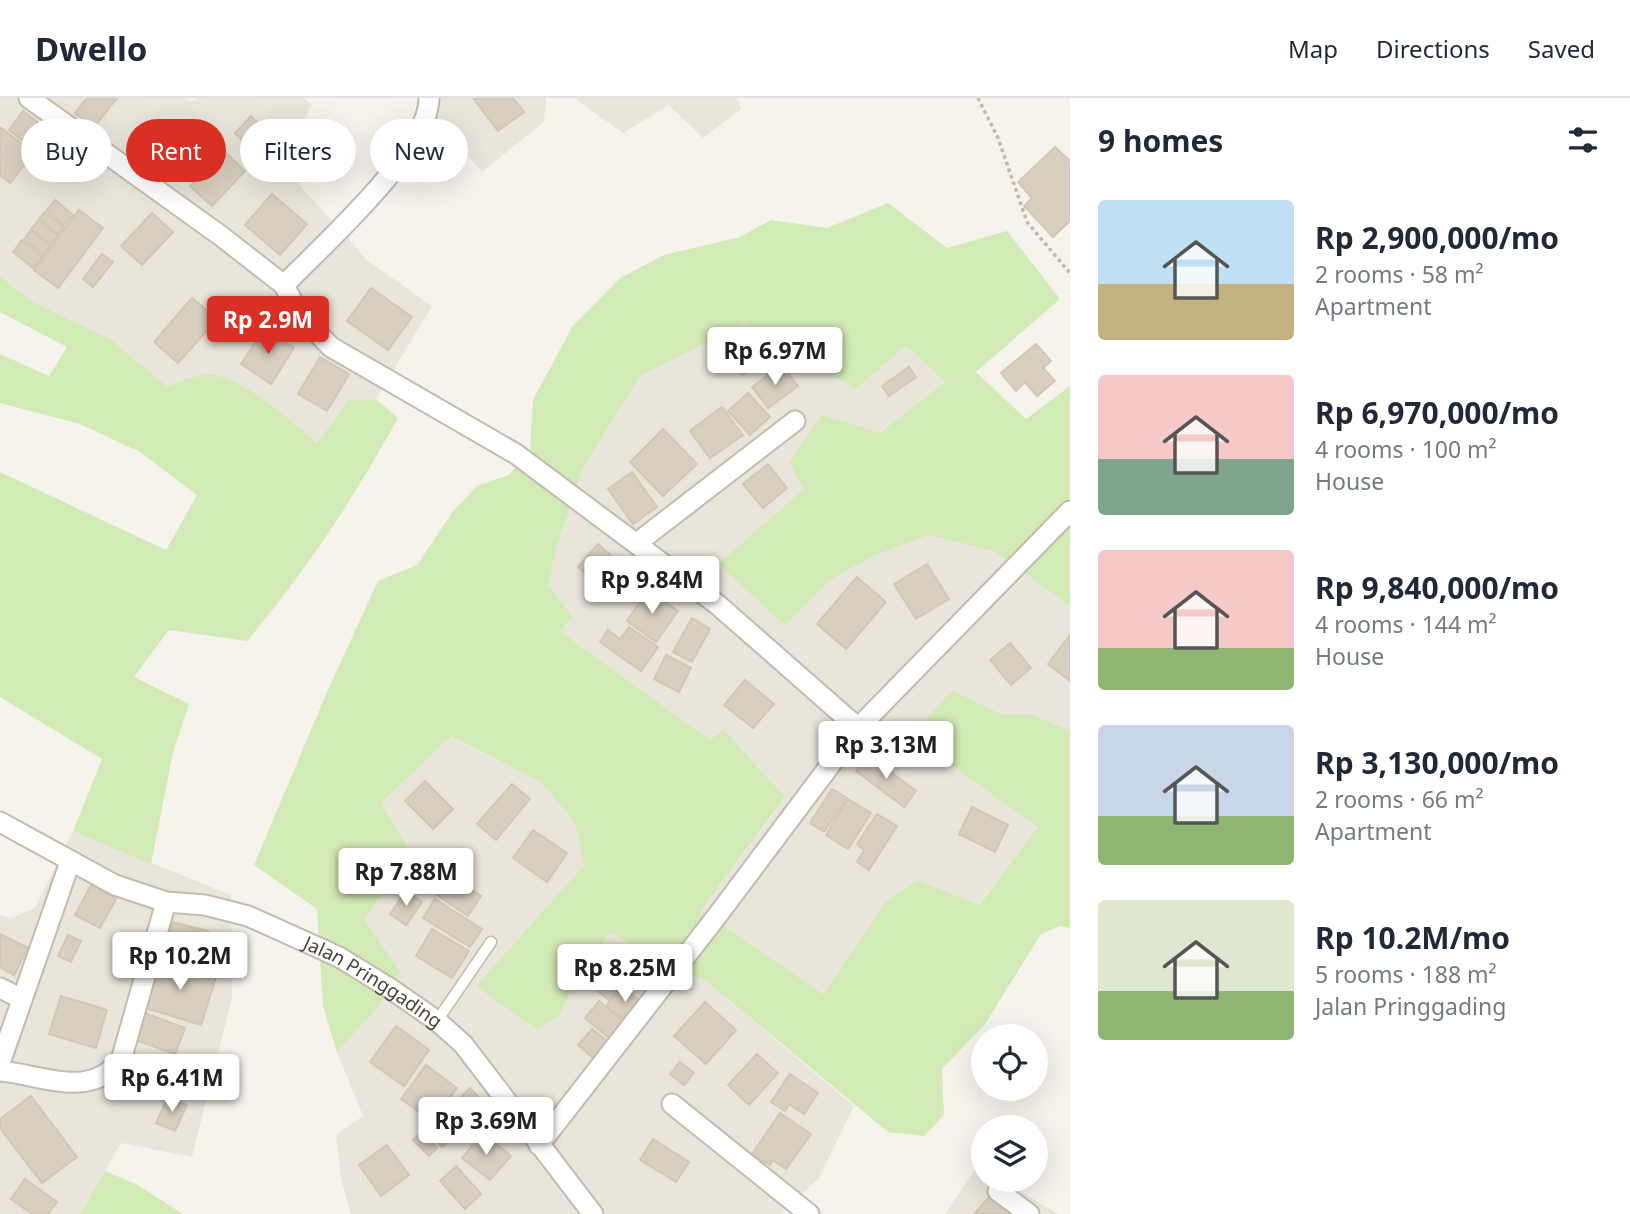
<!DOCTYPE html>
<meta charset="utf-8">
<style>
body{margin:0;font-family:"Noto Sans",sans-serif;background:#f2f2f3;color:#1f2937;height:100vh;display:flex;flex-direction:column;font-size:26px;white-space:nowrap}
*{box-sizing:border-box;margin:0}
p{font-size:23px;color:#747a83}
.icon{flex:none;width:38px;height:38px;fill:none;stroke:currentColor;stroke-width:2;stroke-linecap:round;stroke-linejoin:round}
.map{position:relative;flex:1;overflow:hidden}
.details{display:flex;flex-direction:column;background:#fff;width:560px}
.details>*{flex:none}
.top-card{position:absolute;left:21px;top:21px;width:665px;height:63px;display:flex;gap:14px}
.fabs{position:absolute;left:971px;top:926px;display:grid;gap:14px}
.fabs a{display:grid;place-items:center;width:77px;height:77px;border-radius:50%;background:#fff;box-shadow:0 7px 28px #0002;font-size:35px}
.price{position:absolute;translate:-50% -60px;padding:0 16px;border-radius:7px;background:#fff;color:#222;font-size:23px;line-height:46px;filter:drop-shadow(0 2px 4px #0008)}
.price::after{content:'';position:absolute;left:50%;top:42px;width:21px;height:16px;margin-left:-10px;background:inherit;clip-path:polygon(0 0,100% 0,50% 100%)}
.price.current{background:#d93025;color:#fff}
ul{padding:0;list-style:none}
li{display:flex;align-items:center;gap:21px;height:175px;padding:0 28px}
li span{display:grid;place-items:center;flex:none;width:196px;height:140px;border-radius:7px;color:#555}
li>.icon{margin-inline-start:auto}
span .icon{width:84px;height:84px;fill:#fffc;stroke-width:1}
li b{font-size:30px}
h2{display:flex;justify-content:space-between;align-items:center;height:84px;padding:0 28px;font-size:30px}
.chip{padding:0 24px;border-radius:32px;background:#fff;box-shadow:0 7px 28px #0002;font-size:24px;line-height:63px}
.chip.current{background:#d93025;color:#fff}
header{display:flex;align-items:center;gap:42px;box-sizing:border-box;height:98px;padding:0 35px;background:#fff;border-bottom:2px solid #e0e1e3}
header strong{font-size:33px}
nav{display:flex;gap:38px;margin-inline-start:auto;font-size:24px}
main{display:flex;flex:1;min-height:0}
.map>svg:first-child{display:block}
.residential{fill:#eae5da}
.green{fill:#d2eab5}
.building{fill:#d8cfc1;stroke:#d3c7b4;stroke-width:2}
.lines{fill:none;stroke-linecap:round;stroke-linejoin:round}
.service-casing{stroke:#c2bbae;stroke-width:13}
.minor-casing{stroke:#c2bbae;stroke-width:23}
.path{stroke:#c4b79f;stroke-width:3.5;stroke-dasharray:3.5 3.5;stroke-linecap:butt}
.service{stroke:#fff;stroke-width:10}
.minor{stroke:#fff;stroke-width:19}
.labels{text-anchor:middle;dominant-baseline:central;stroke-width:5;stroke-linejoin:round;paint-order:stroke}
.street-label{font-size:19px;fill:#4b4439;stroke:#fff}
</style>
<header>
<strong>Dwello</strong>
<nav><a>Map</a><a>Directions</a><a>Saved</a></nav>
</header>
<main>
<div class="map">
<svg width="1070" height="1116" viewBox="0 0 1070 1116">
<rect width="100%" height="100%" fill="#f6f3ec"/>
<g class="residential">
<path d="M0,0H184L191,4L198,0H303L312,6L296,39L287,73L368,163L432,208L376,301L348,304L317,345L266,304L206,277L167,288L110,241L31,203L0,178Z"/>
<path d="M419,0H546L544,24L482,74Z"/>
<path d="M574,0H737L741,11L703,40L669,7L623,35Z"/>
<path d="M745,226L856,291L906,246L945,284L805,391L785,526L831,482L873,458L929,437L994,453L1070,508V632L1032,617H1003L952,592L1039,729L978,807L917,782L887,804L823,896L701,812L785,700L722,631L710,642L560,533L548,488L556,452L582,372L640,278Z"/>
<path d="M450,638L541,684L575,725L584,767L476,888L559,918L573,889L610,835L707,884L854,1008L819,1080L780,1116H351L341,1081L336,1037L363,1018L337,954L379,908L364,821L413,758L381,705Z"/>
<path d="M73,733L231,797L232,900L192,1059L121,1045L80,1116H0V817L11,820L35,810Z"/>
<path d="M978,1067L983,1070L984,1082H1002L1058,1116H945Z"/>
</g>
<g class="green">
<path d="M888,105L947,150L1007,133L1060,201L976,274L1026,321L1070,288V508L994,453L929,437L873,458L831,482L785,527L718,466L804,391L789,364L822,317L879,335L945,284L906,247L856,291L745,226L640,278L582,372L556,452L548,487L573,519L560,533L710,642L723,631L785,699L701,812L823,896L886,804L917,782L979,807L1038,729L911,639L952,592L1003,617H1032L1070,632V830L1060,828L1041,836L985,926L942,971L944,1017L924,1038L888,1034L707,884L610,835L573,889L559,918L536,931L476,888L584,767L575,725L541,684L451,638L381,705L413,758L364,821L400,874L379,908L337,954L323,908L317,811L254,767L327,594L378,483L417,467L454,412L477,388L509,377L530,353L533,302L572,229L620,180L664,157L740,139L771,122L827,130Z"/>
<path d="M0,178L31,203L110,241L167,288C179,285 192,278 205,277C239,274 291,324 317,345L348,303L376,301L398,320C354,400 306,473 247,543L169,532L134,579L189,606L173,654L151,766L73,733L102,661L0,599V374L166,452L197,397L140,354L80,326L0,305V256L49,278L67,249L0,214Z"/>
<path d="M105,1073L136,1086L183,1116H80Z"/>
</g>
<g class="building">
<path d="M87,0H117L94,29L75,15Z"/>
<path d="M473,0H513L524,14L498,33Z"/>
<path d="M23,13L41,27L27,46L9,32Z"/>
<path d="M251,18L271,38L255,55L235,35Z"/>
<path d="M0,29L34,55L10,85L0,77Z"/>
<path d="M1055,49L1070,63V123L1053,139L1024,108L1032,100L1018,84Z"/>
<path d="M224,53L245,73L212,108L190,88Z"/>
<path d="M272,96L307,126L280,157L245,127Z"/>
<path d="M55,102L73,117L64,127L47,112Z"/>
<path d="M79,112L103,130L58,190L34,172Z"/>
<path d="M45,114L64,129L58,136L39,121Z"/>
<path d="M152,115L173,134L142,167L121,148Z"/>
<path d="M38,123L58,138L51,146L31,131Z"/>
<path d="M31,132L50,148L43,157L24,141Z"/>
<path d="M22,142L42,159L33,170L13,154Z"/>
<path d="M102,156L113,164L93,189L83,181Z"/>
<path d="M371,190L412,219L388,252L347,223Z"/>
<path d="M192,200L217,221L178,265L154,244Z"/>
<path d="M264,231L294,250L271,286L241,266Z"/>
<path d="M739,245L754,270L742,277L727,252Z"/>
<path d="M1036,246L1051,263L1043,270L1055,283L1037,298L1025,284L1016,293L1001,275Z"/>
<path d="M320,259L349,276L327,313L298,296Z"/>
<path d="M782,267L798,288L768,310L752,289Z"/>
<path d="M909,269L916,279L889,298L882,288Z"/>
<path d="M748,295L770,319L750,337L728,313Z"/>
<path d="M722,309L743,337L710,360L690,333Z"/>
<path d="M663,331L697,366L663,398L630,364Z"/>
<path d="M768,366L787,390L763,410L743,386Z"/>
<path d="M632,374L657,409L633,426L608,391Z"/>
<path d="M598,446L621,466L601,489L578,469Z"/>
<path d="M927,466L949,501L916,521L894,486Z"/>
<path d="M857,479L886,504L846,551L817,526Z"/>
<path d="M648,492L678,513L656,544L627,523Z"/>
<path d="M692,520L710,531L692,564L673,554Z"/>
<path d="M629,529L658,549L641,573L600,544L608,532L620,541Z"/>
<path d="M1070,537V583L1048,566Z"/>
<path d="M1010,545L1031,570L1011,587L990,562Z"/>
<path d="M666,557L691,570L679,594L654,581Z"/>
<path d="M745,582L774,606L753,630L724,607Z"/>
<path d="M868,657L916,693L904,709L856,673Z"/>
<path d="M425,683L453,711L433,731L405,703Z"/>
<path d="M512,686L530,701L496,742L477,726Z"/>
<path d="M832,691L847,700L824,734L810,725Z"/>
<path d="M848,701L871,715L848,751L826,737Z"/>
<path d="M972,709L1008,727L995,754L959,736Z"/>
<path d="M877,716L897,728L869,772L857,764L864,752L857,746Z"/>
<path d="M533,732L567,755L547,784L513,760Z"/>
<path d="M449,778L481,798L468,818L437,797Z"/>
<path d="M91,787L116,801L100,830L75,817Z"/>
<path d="M406,793L422,804L406,827L390,816Z"/>
<path d="M435,801L482,831L470,849L423,820Z"/>
<path d="M173,824L208,833L200,863L165,855Z"/>
<path d="M432,831L469,853L452,880L416,858Z"/>
<path d="M0,836L28,850L14,877L0,869Z"/>
<path d="M68,837L81,843L71,864L58,858Z"/>
<path d="M159,860L216,879L201,927L143,909Z"/>
<path d="M612,861L631,876L609,902L591,887Z"/>
<path d="M622,888L645,907L634,920L627,914L622,920L606,908Z"/>
<path d="M61,898L107,912L96,950L49,936Z"/>
<path d="M599,903L628,927L614,944L585,920Z"/>
<path d="M705,904L736,932L706,966L674,938Z"/>
<path d="M142,914L185,930L175,956L132,941Z"/>
<path d="M396,928L429,952L404,988L370,964Z"/>
<path d="M592,931L607,943L593,960L578,947Z"/>
<path d="M127,956L161,962L156,989L122,984Z"/>
<path d="M757,956L778,975L749,1007L728,987Z"/>
<path d="M680,964L694,975L684,987L670,976Z"/>
<path d="M426,967L457,990L432,1023L401,1001Z"/>
<path d="M790,976L818,995L804,1016L789,1006L785,1013L771,1004Z"/>
<path d="M470,990L486,1007L442,1049L426,1033Z"/>
<path d="M31,998L77,1059L42,1085L0,1030V1021Z"/>
<path d="M168,999L187,1007L175,1033L156,1025Z"/>
<path d="M780,1015L811,1036L786,1071L773,1062L770,1067L752,1056Z"/>
<path d="M421,1034L437,1050L429,1058L413,1042Z"/>
<path d="M483,1035L511,1058L490,1082L462,1060Z"/>
<path d="M653,1041L689,1064L676,1084L640,1062Z"/>
<path d="M387,1047L409,1077L381,1098L359,1067Z"/>
<path d="M456,1068L481,1096L465,1111L440,1083Z"/>
<path d="M25,1081L57,1104L48,1116H32L11,1101Z"/>
<path d="M991,1097L1013,1116H974Z"/>
</g>
<g class="lines">
<g class="service-casing">
<path id="service" d="M437,923L491,844"/>
</g>
<g class="minor-casing">
<g id="minor">
<path d="M29,0L221,138L284,187"/>
<path d="M429,0C430,52 321,149 284,187L299,216L331,249L516,356L718,507L858,630"/>
<path d="M637,445L795,323"/>
<path id="s1" d="M0,724L115,787L166,804L205,807L248,818L339,859L391,891L437,923L463,946L593,1116"/>
<path d="M0,890L22,901"/>
<path d="M0,965L70,764"/>
<path d="M0,973C44,977 93,1003 122,959L166,804"/>
<path d="M672,1006L809,1116"/>
<path d="M539,1047L717,818L858,630L1070,413"/>
<path d="M998,1093L1029,1116"/>
</g>
</g>
<path class="path" d="M978,0L998,40L1027,124L1070,175"/>
<use href="#service" class="service"/>
<use href="#minor" class="minor"/>
</g>
<g class="labels">
<g class="street-label">
<text stroke="none"><textPath href="#s1" startOffset="410">Jalan Pringgading</textPath></text>
</g>
</g>
</svg>
<div class="fabs">
<a><svg class="icon" aria-label="locate" viewBox="0 0 24 24"><circle cx="12" cy="12" r="6"/><path d="M12 2v4M12 18v4M2 12h4M18 12h4"/></svg></a>
<a><svg class="icon" aria-label="layers" viewBox="0 0 24 24"><path d="M12 4l9 5-9 5-9-5zM3 14l9 5 9-5"/></svg></a>
</div>
<b class="price current" style="left:268px;top:258px">Rp 2.9M</b>
<b class="price" style="left:775px;top:289px">Rp 6.97M</b>
<b class="price" style="left:652px;top:518px">Rp 9.84M</b>
<b class="price" style="left:886px;top:683px">Rp 3.13M</b>
<b class="price" style="left:406px;top:810px">Rp 7.88M</b>
<b class="price" style="left:180px;top:894px">Rp 10.2M</b>
<b class="price" style="left:625px;top:906px">Rp 8.25M</b>
<b class="price" style="left:172px;top:1016px">Rp 6.41M</b>
<b class="price" style="left:486px;top:1059px">Rp 3.69M</b>
<div class="top-card">
<a class="chip">Buy</a>
<a class="chip current">Rent</a>
<a class="chip">Filters</a>
<a class="chip">New</a>
</div>
</div>
<section class="details">
<h2>9 homes<svg class="icon" aria-label="filters" viewBox="0 0 24 24"><path d="M4 7h16M4 17h16"/><circle cx="9" cy="7" r="2"/><circle cx="15" cy="17" r="2"/></svg></h2>
<ul>
<li><span style="background:linear-gradient(#bfe0f5 60%,#c2b280 0)"><svg class="icon" aria-label="home" viewBox="0 0 24 24"><path d="M3 11l9-7 9 7M6 9v11h12V9"/></svg></span><div><b>Rp 2,900,000/mo</b><p>2 rooms · 58 m²</p><p>Apartment</p></div></li>
<li><span style="background:linear-gradient(#f6c9c9 60%,#7fa58c 0)"><svg class="icon" aria-label="home" viewBox="0 0 24 24"><path d="M3 11l9-7 9 7M6 9v11h12V9"/></svg></span><div><b>Rp 6,970,000/mo</b><p>4 rooms · 100 m²</p><p>House</p></div></li>
<li><span style="background:linear-gradient(#f6c9c9 70%,#8fb573 0)"><svg class="icon" aria-label="home" viewBox="0 0 24 24"><path d="M3 11l9-7 9 7M6 9v11h12V9"/></svg></span><div><b>Rp 9,840,000/mo</b><p>4 rooms · 144 m²</p><p>House</p></div></li>
<li><span style="background:linear-gradient(#c9d6e8 65%,#8fb573 0)"><svg class="icon" aria-label="home" viewBox="0 0 24 24"><path d="M3 11l9-7 9 7M6 9v11h12V9"/></svg></span><div><b>Rp 3,130,000/mo</b><p>2 rooms · 66 m²</p><p>Apartment</p></div></li>
<li><span style="background:linear-gradient(#dfe7d0 65%,#8fb573 0)"><svg class="icon" aria-label="home" viewBox="0 0 24 24"><path d="M3 11l9-7 9 7M6 9v11h12V9"/></svg></span><div><b>Rp 10.2M/mo</b><p>5 rooms · 188 m²</p><p>Jalan Pringgading</p></div></li>
</ul>
</section>
</main>
